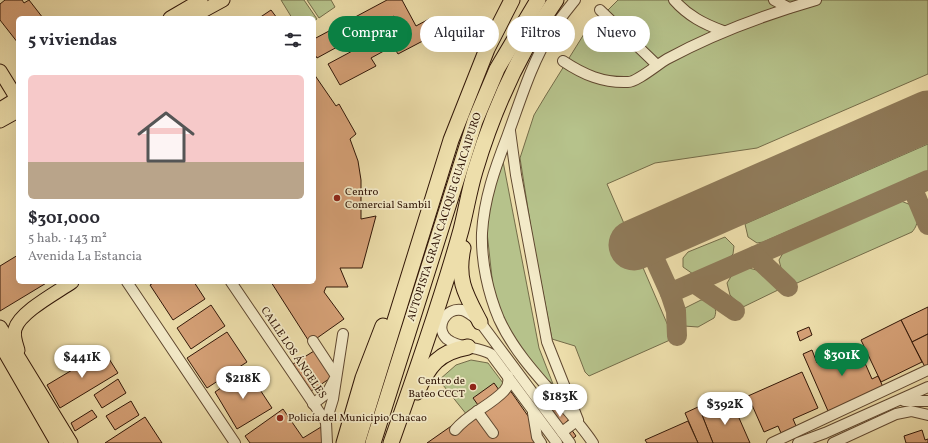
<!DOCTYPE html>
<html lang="es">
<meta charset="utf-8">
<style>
body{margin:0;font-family:Vollkorn,serif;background:#f7f7f7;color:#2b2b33;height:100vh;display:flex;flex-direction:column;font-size:15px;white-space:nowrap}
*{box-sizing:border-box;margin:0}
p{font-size:13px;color:#7c7c81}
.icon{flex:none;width:22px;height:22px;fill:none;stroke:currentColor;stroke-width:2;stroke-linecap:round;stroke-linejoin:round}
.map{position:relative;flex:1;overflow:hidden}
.drawer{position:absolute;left:16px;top:16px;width:300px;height:268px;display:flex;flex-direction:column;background:#fff;border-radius:6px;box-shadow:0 4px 16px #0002}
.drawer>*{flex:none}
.guide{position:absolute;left:328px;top:16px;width:380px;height:36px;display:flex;gap:8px}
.price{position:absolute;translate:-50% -34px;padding:0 9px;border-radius:14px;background:#fff;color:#222;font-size:13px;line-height:26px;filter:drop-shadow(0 1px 2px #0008)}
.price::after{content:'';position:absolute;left:50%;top:24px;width:12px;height:9px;margin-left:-6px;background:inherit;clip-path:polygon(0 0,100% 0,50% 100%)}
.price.active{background:#0b8043;color:#fff}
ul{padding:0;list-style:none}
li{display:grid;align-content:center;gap:8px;height:212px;padding:0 12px}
li span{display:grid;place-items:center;height:124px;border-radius:6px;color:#555}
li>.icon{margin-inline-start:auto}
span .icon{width:72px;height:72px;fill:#fffc;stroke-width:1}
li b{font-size:17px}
h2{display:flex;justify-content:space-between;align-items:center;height:48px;padding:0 12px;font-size:17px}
.tag{padding:0 14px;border-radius:18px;background:#fff;box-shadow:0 4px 16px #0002;font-size:14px;line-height:36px}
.tag.active{background:#0b8043;color:#fff}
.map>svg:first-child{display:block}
.green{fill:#b6c28b;stroke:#746c49}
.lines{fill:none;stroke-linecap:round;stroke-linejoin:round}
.taxiway{stroke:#8f7a59;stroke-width:20}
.runway{stroke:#8f7a59;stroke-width:51}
.building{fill:#d6a177;stroke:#311607}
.minor-casing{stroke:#604830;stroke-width:12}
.major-casing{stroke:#311607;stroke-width:15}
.highway-casing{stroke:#311607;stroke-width:17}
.minor{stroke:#f3eac8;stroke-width:10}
.major{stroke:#eddeab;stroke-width:13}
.highway{stroke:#eddeab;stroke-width:15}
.poi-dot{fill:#8f2418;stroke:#f3eac8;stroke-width:1.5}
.labels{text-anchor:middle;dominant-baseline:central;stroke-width:3.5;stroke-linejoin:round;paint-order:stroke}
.poi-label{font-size:11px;fill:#311607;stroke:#f3eac8;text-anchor:start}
.street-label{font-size:11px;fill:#311607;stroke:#f3eac8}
</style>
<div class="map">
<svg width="928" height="443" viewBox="0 0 928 443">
<rect width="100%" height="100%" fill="#eddeab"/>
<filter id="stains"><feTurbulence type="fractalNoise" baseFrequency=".005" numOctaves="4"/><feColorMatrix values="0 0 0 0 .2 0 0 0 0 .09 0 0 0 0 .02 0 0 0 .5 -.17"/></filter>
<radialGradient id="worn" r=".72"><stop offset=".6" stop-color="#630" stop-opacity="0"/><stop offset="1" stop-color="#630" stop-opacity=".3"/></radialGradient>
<g class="green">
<path d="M281,0H304L317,19L314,21V18H292Z"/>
<path d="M307,0H331L335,7L319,18Z"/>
<path d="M618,0H928V74L757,148L655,163L607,184L672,335L670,340L589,376L585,372L575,346L552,339L533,241L520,158L534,115L546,95L584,34Z"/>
<path d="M928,144V171L763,242L757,243L748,237L745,224Z"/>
<path d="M501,151L539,348L553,384L531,367L507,331L493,287L486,223Z"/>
<path d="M901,201L911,205C918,214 920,223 912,232L797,283L793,282L781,268L779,260L783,253L789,249Z"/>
<path d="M725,237L734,246L733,254L730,257L693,274L683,267V258L688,252Z"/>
<path d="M749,268L760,271L777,287L778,290L743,307L730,295L727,283L732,275Z"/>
<path d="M701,300C712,299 719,309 714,318L698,327L684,326L681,321L683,309Z"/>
<path d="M471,360L488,363L503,383L500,391L467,415L439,380L456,365Z"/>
</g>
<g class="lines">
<g class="taxiway">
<path d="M912,187L928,225"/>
<path d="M646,240L670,293L928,180"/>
<path d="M755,256L788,287"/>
<path d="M694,283L735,311"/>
<path d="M670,293L676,311L677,336"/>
</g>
<path class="runway" d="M634,245L928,116"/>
</g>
<g class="building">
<path d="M5,0H22L24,3L29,0L43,18H18V43L0,20V4Z"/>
<path d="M387,0H402L416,26L429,19L436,34L398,54L393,46L371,58L376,66L340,85L328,64L399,26L394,16L317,58L314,53V39Z"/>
<path d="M271,10L277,18H259Z"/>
<path d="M314,74L336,106L339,104L356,134L350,139L358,161L361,180V219L376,216L362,268H340L348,287H326L324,292L344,319L310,343L271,282H314Z"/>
<path d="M18,255V282H48L0,311V266Z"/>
<path d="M155,282H194L205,299L173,320L150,285Z"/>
<path d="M211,305L225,326L191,349L177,328Z"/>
<path d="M928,307V334L912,342L901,320Z"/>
<path d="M901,320L922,362L881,382L861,340Z"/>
<path d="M809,327L812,335L800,341L797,332Z"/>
<path d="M227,332L247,362L207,388L187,358Z"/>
<path d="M928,334V364L925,367L912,342Z"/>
<path d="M857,345L872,379L878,376L883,387L828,411L803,354L812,350L817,363Z"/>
<path d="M104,351L118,373L60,408L47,385Z"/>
<path d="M314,351L332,377L311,391L293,364Z"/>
<path d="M247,370L272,408L237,429L215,392Z"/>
<path d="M802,372L818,408L793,419L796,426L781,433L778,426L764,432L748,396Z"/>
<path d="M118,379L126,393L102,408L94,395Z"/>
<path d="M494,383L499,390L478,405L473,398Z"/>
<path d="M507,386L547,443H427L467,415Z"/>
<path d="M550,397L561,413L563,411L570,419L566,422L576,436L571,440L544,402Z"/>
<path d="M131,401L139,415L115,430L106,416Z"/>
<path d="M732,402L750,443H713L702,415Z"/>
<path d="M698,407L702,415L713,443H698L685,413Z"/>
<path d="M283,409L303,438L321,427L323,443H250L245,436Z"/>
<path d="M92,410L97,417L75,431L71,423Z"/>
<path d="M145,417L162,443H105Z"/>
<path d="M688,421L698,443H647L645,440Z"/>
<path d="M922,430L925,440L928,439V443H906L904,436Z"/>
</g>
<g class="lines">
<g class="minor-casing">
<g id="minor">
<path d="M575,0C567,10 558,21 551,32C531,64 520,102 507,137C495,168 484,199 482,233C481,261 488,293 499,319C521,367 564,400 593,443"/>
<path d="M674,0C688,16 704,24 723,31"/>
<path d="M774,0L789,8"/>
<path d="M600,10L657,65"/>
<path d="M563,61C584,75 603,83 628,82C637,82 658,64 667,59C715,33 764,15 816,0"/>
<path d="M510,131L516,175L547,342L578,420L562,432"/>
<path d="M127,282L235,443"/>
<path d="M231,282L326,422L327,443"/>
<path d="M904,401H928"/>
<path d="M313,404L327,393L336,376L313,341"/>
<path d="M477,411L493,433"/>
<path d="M533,413L537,437L541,443"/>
<path d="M326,422L333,399L343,334"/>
<path d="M455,430C469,413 490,406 504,391C508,387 509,381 508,376"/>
<path d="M557,443L491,354C477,346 459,349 447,339C434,327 446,307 462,310C469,312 475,318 480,322L570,443"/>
<path d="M772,443L928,370"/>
<path d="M798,443L825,433L928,387"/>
<path d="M833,443L896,414L911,411L928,415"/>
</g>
</g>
<g class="major-casing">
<g id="major">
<path d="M170,18L201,0"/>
<path d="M190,18L223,0"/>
<path d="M0,71L13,92L18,103"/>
<path d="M0,109L18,98"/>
<path d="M0,121L18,111"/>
<path d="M0,327L71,443"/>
<path d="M0,344L57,443"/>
<path d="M18,350C16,344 13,336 15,329C20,312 56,293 72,282"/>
</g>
</g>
<g class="highway-casing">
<g id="highway">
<path d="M463,248C456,280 466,295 480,322"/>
<path d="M417,392C429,365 439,352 468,347"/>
<path d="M344,443L363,378L383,326"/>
<path d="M357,443L451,140L487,49L512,0"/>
<path d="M373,443L475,121L497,69L538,0"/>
<path d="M391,443C416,373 441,302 461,230C466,211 469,191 475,171C493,111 519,52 556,0"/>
</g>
</g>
<use href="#minor" class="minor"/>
<use href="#major" class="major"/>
<use href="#highway" class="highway"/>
</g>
<g class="poi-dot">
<circle cx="337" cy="198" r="4"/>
<circle cx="473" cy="387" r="4"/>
<circle cx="280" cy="418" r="4"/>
</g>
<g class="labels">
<g class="poi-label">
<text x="345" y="192">Centro<tspan x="345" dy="13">Comercial Sambil</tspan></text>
<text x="465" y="381" text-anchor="end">Centro de<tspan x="465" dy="13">Bateo CCCT</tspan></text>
<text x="288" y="418">Policía del Municipio Chacao</text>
</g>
<g class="street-label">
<text transform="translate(445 217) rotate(-72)">AUTOPISTA GRAN CACIQUE GUAICAIPURO</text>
<text transform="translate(293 353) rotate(56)">CALLE LOS ÁNGELES</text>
</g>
</g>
<rect width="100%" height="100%" filter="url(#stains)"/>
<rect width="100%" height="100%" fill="url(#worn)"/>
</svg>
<b class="price active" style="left:842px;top:377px">$301K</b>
<b class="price" style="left:82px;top:379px">$441K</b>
<b class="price" style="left:243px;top:400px">$218K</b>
<b class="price" style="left:560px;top:418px">$183K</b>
<b class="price" style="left:725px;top:426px">$392K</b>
<div class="guide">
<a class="tag active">Comprar</a>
<a class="tag">Alquilar</a>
<a class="tag">Filtros</a>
<a class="tag">Nuevo</a>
</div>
<section class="drawer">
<h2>5 viviendas<svg class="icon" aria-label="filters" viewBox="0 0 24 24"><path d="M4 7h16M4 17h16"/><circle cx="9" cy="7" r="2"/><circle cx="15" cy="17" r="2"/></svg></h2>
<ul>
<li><span style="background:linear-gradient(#f6c9c9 70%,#b9a48a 0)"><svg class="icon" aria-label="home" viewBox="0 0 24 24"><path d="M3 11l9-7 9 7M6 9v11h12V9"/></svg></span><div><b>$301,000</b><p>5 hab. · 143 m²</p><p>Avenida La Estancia</p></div></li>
</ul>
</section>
</div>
